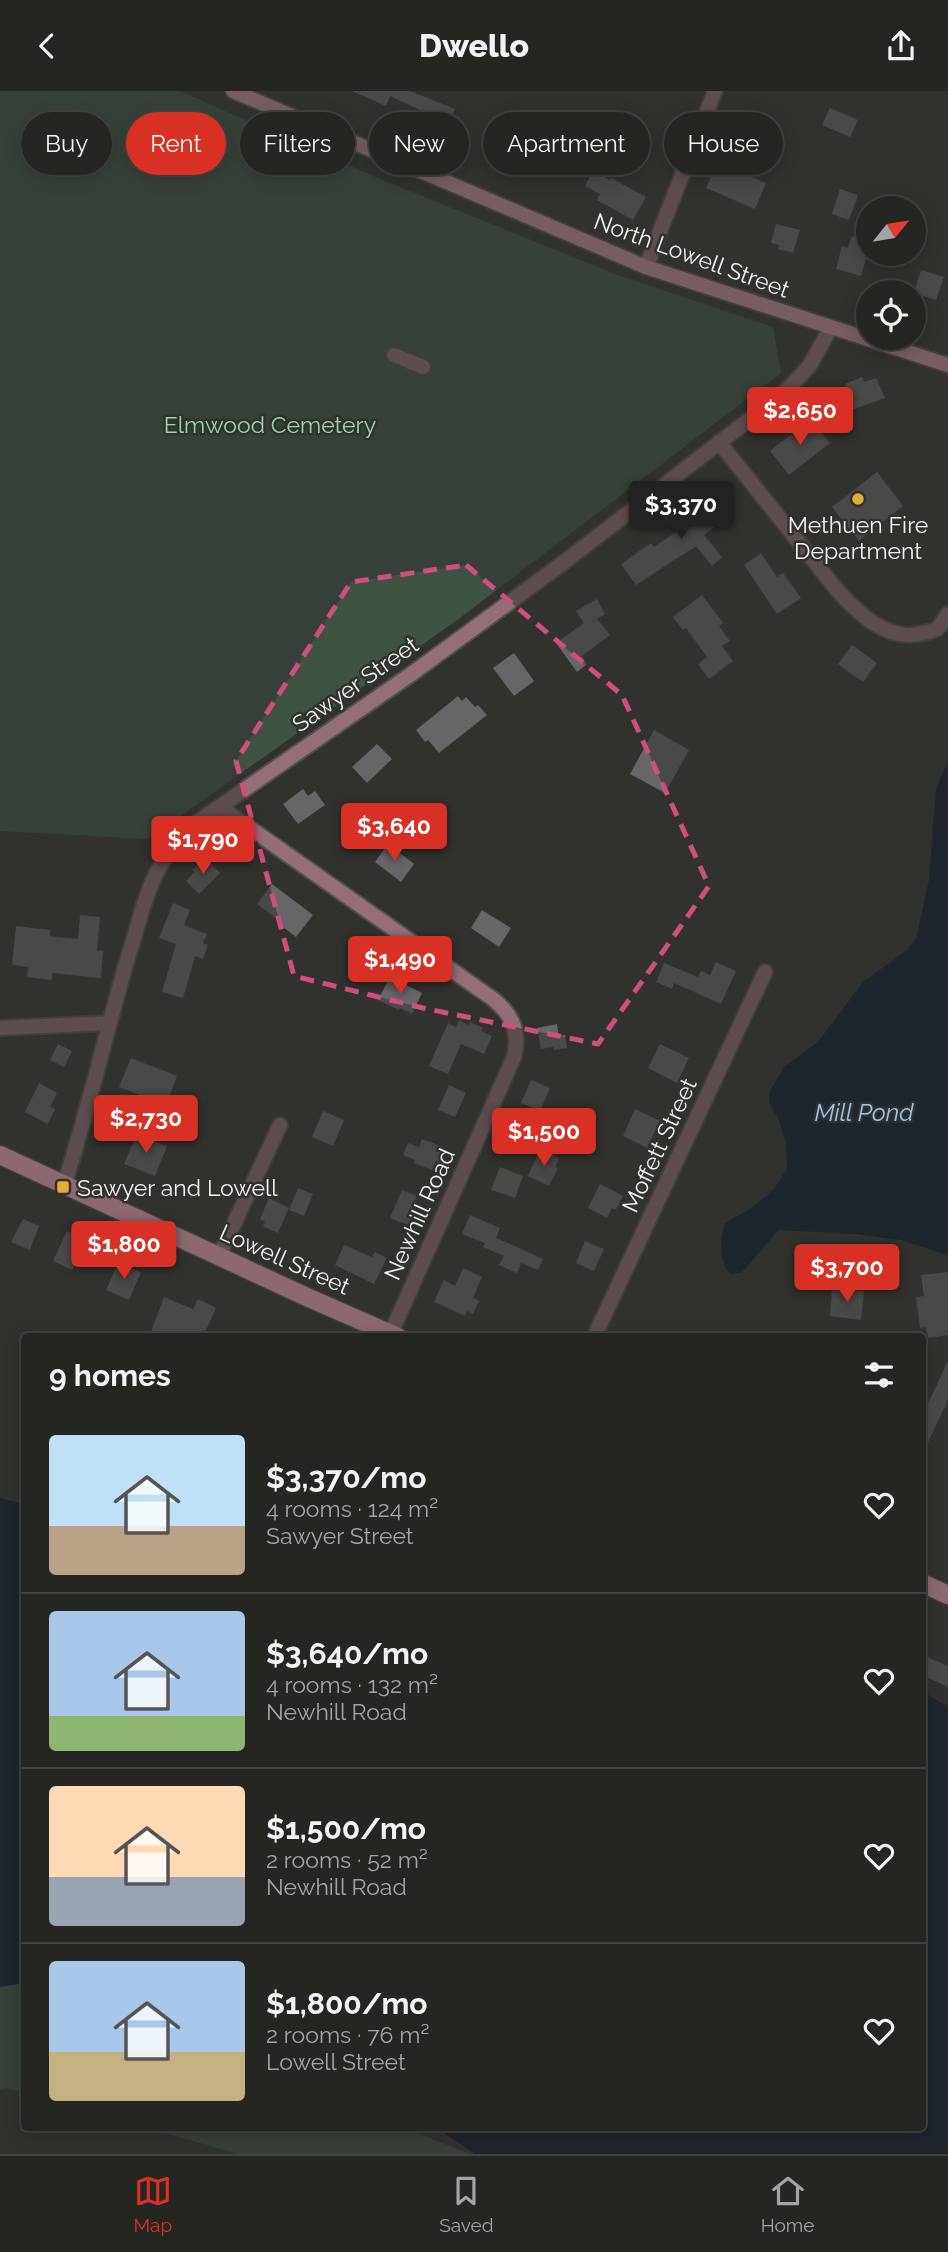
<!DOCTYPE html>
<meta charset="utf-8">
<style>
body{margin:0;font-family:Raleway,sans-serif;background:#31312f;color:#f1f3f6;height:100vh;display:flex;flex-direction:column;font-size:26px;white-space:nowrap}
*{box-sizing:border-box;margin:0}
p{font-size:23px;color:#a3a5a5}
.icon{flex:none;width:38px;height:38px;fill:none;stroke:currentColor;stroke-width:2;stroke-linecap:round;stroke-linejoin:round}
.map{position:relative;flex:1;overflow:hidden}
.panel{position:absolute;left:21px;top:1242px;width:905px;height:798px;display:flex;flex-direction:column;background:#252522;border-radius:7px;box-shadow:0 4px 18px #0003,0 0 0 2px #424240}
.panel>*{flex:none}
.guide{position:absolute;left:21px;top:21px;width:906px;height:63px;display:flex;gap:14px}
.needle{width:46px;rotate:60deg}
.controls{position:absolute;left:856px;top:105px;display:grid;gap:14px}
.controls a{display:grid;place-items:center;width:70px;height:70px;border-radius:50%;background:#252522;box-shadow:0 4px 18px #0003,0 0 0 2px #424240;font-size:35px}
.price{position:absolute;translate:-50% -60px;padding:0 16px;border-radius:7px;background:#d93025;color:#fff;font-size:23px;line-height:46px;filter:drop-shadow(0 2px 4px #0008)}
.price::after{content:'';position:absolute;left:50%;top:42px;width:21px;height:16px;margin-left:-10px;background:inherit;clip-path:polygon(0 0,100% 0,50% 100%)}
.price.active{background:#222;color:#fff}
ul{padding:0;list-style:none}
li{display:flex;align-items:center;gap:21px;height:175px;padding:0 28px}
li+li{border-top:2px solid #424240}
li span{display:grid;place-items:center;flex:none;width:196px;height:140px;border-radius:7px;color:#555}
li>.icon{margin-inline-start:auto}
span .icon{width:84px;height:84px;fill:#fffc;stroke-width:1}
li b{font-size:30px}
h2{display:flex;justify-content:space-between;align-items:center;height:84px;padding:0 28px;font-size:30px}
.pill{padding:0 24px;border-radius:32px;background:#252522;box-shadow:0 4px 18px #0003,0 0 0 2px #424240;font-size:24px;line-height:63px}
.pill.active{background:#d93025;color:#fff}
header{display:flex;justify-content:space-between;align-items:center;height:91px;padding:0 28px;background:#252522;font-size:32px;font-weight:800}
.menu{display:flex;justify-content:space-around;align-items:center;height:98px;border-top:2px solid #424240;background:#252522;font-size:19px;color:#a3a5a5}
.menu a{display:grid;justify-items:center;gap:4px}
.menu .active{color:#d93025}
.map>svg:first-child{display:block}
.green{fill:#3f5345}
.water{fill:#08172c}
.building{fill:#666669}
.lines{fill:none;stroke-linecap:round;stroke-linejoin:round}
.minor-casing{stroke:#50504d;stroke-width:18}
.secondary-casing{stroke:#50504d;stroke-width:18}
.primary-casing{stroke:#50504d;stroke-width:21}
.minor{stroke:#946f78;stroke-width:14}
.secondary{stroke:#cd92a0;stroke-width:14}
.primary{stroke:#f8adbf;stroke-width:18}
.marked{fill:none;stroke:#ce4e80;stroke-width:5;stroke-dasharray:14 9;stroke-linejoin:round}
.poi-dot{fill:#e1af34;stroke:#31312e;stroke-width:2.5}
.labels{text-anchor:middle;dominant-baseline:central;stroke-width:5;stroke-linejoin:round;paint-order:stroke}
.street-label{font-size:23px;fill:#f2f2f0;stroke:#31312e}
.park-label{font-size:23px;fill:#9cd3ad;stroke:#31312e}
.poi-label{font-size:23px;fill:#f2f2f0;stroke:#31312e}
.water-label{font-size:24px;font-style:italic;fill:#a0c2f2;stroke:#31312e}
</style>
<header><svg class="icon" aria-label="back" viewBox="0 0 24 24"><path d="M15 5l-7 7 7 7"/></svg>Dwello<svg class="icon" aria-label="share" viewBox="0 0 24 24"><path d="M12 15V3M7 8l5-5 5 5M5 13v7h14v-7"/></svg></header>
<div class="map">
<svg width="948" height="2063" viewBox="0 0 948 2063">
<rect width="100%" height="100%" fill="#31312e"/>
<g class="green">
<path d="M0,0H180L380,88L618,184L773,236L781,282L460,527L148,748L0,740Z"/>
<path d="M0,1886L24,1892V2002L6,1997L0,1998Z"/>
<path d="M147,2037H404L471,2063H239Z"/>
</g>
<g class="water">
<path d="M948,671V1164L901,1149L856,1143L778,1139L746,1177L740,1182L730,1183C719,1170 720,1149 725,1132L750,1118L774,1098L787,1078L786,1052L778,1027L769,1011L770,1000L784,976L818,951L863,891L907,859L916,848L929,789L936,697Z"/>
<path d="M0,1407L24,1413V1892L0,1896Z"/>
<path d="M922,1600L948,1616V2063H475L437,2037H922Z"/>
</g>
<g class="building">
<path d="M352,0H410L455,18L446,40L418,29L422,20L390,5L386,15Z"/>
<path d="M830,17L858,29L850,46L822,34Z"/>
<path d="M740,71L753,76L749,85L766,92L755,118L706,97L717,72L736,80Z"/>
<path d="M593,80L610,89L611,87L646,106L633,129L597,109L600,103L585,95Z"/>
<path d="M840,98L858,104L849,129L832,123Z"/>
<path d="M776,133L800,139L793,162L778,158L779,154L771,152Z"/>
<path d="M852,145L868,150V160L861,185L836,178L842,155L848,157Z"/>
<path d="M921,179L944,186L936,209L914,202Z"/>
<path d="M862,286L864,291L876,287L885,307L854,318L838,319L836,302L847,300L845,293Z"/>
<path d="M811,328L830,352L789,384L770,360Z"/>
<path d="M877,381L903,415L859,450L832,416Z"/>
<path d="M717,401L733,422L704,444L722,466L712,475L696,455L636,494L621,473L651,452L654,456L682,437L677,431Z"/>
<path d="M761,462L777,486L783,482L801,507L777,523L744,474Z"/>
<path d="M702,504L723,532L719,535L730,550L722,555L733,570L709,588L698,573L707,566L686,537L683,539L673,526Z"/>
<path d="M597,508L605,523L597,528L610,544L582,565L587,573L577,581L556,552L584,532L576,520Z"/>
<path d="M852,554L877,572L863,591L838,573Z"/>
<path d="M514,562L534,590L514,605L493,577Z"/>
<path d="M458,605L462,610L466,606L475,616L478,614L487,624L439,662L428,649L425,651L416,639Z"/>
<path d="M654,639L689,659L665,702L630,683Z"/>
<path d="M377,653L392,668L367,692L352,676Z"/>
<path d="M303,698L308,705L315,700L325,714L298,733L283,713Z"/>
<path d="M388,753L414,773L401,791L375,771Z"/>
<path d="M205,766L220,782L199,803L186,790L195,781L192,779Z"/>
<path d="M272,793L313,824L296,846L279,833L281,831L257,813Z"/>
<path d="M173,812L190,819L184,834L207,843L203,852L208,854L203,868L195,865L183,907L162,901L176,853L159,847Z"/>
<path d="M482,819L511,837L499,856L471,837Z"/>
<path d="M80,824L100,826L97,860H103L101,887L52,882V889L27,886L28,876L12,874L16,835L50,839V845L78,848Z"/>
<path d="M716,871L736,880L721,913L674,892L672,898L656,891L664,872L698,886L701,880L710,884Z"/>
<path d="M390,886L422,902L412,923L400,917L399,919L378,909Z"/>
<path d="M459,929L468,934L470,931L483,937L481,940L492,945L484,963L461,953L448,983L429,975L448,932L456,936Z"/>
<path d="M557,933L559,945L565,944L567,957L554,959L553,956L541,958L537,937Z"/>
<path d="M58,953L72,960L64,976L50,969Z"/>
<path d="M660,953L689,967L677,992L648,977Z"/>
<path d="M131,967L177,985L166,1014L119,996Z"/>
<path d="M531,989L550,997L540,1020L521,1012Z"/>
<path d="M39,992L57,1002L50,1016L55,1018L48,1033L25,1021Z"/>
<path d="M449,994L466,1002L455,1026L438,1019Z"/>
<path d="M635,1018L660,1030L647,1057L623,1045Z"/>
<path d="M323,1020L344,1029L333,1055L312,1046Z"/>
<path d="M137,1043L167,1055L155,1085L124,1073Z"/>
<path d="M422,1048L446,1057L440,1072L435,1070L432,1079L414,1072L415,1069L403,1064L408,1052L419,1056Z"/>
<path d="M540,1058L559,1067L555,1076L558,1077L549,1095L528,1085Z"/>
<path d="M500,1076L523,1085L515,1107L491,1099Z"/>
<path d="M600,1093L623,1105L616,1119L612,1117L607,1127L588,1117Z"/>
<path d="M298,1097L313,1103L304,1125L289,1119Z"/>
<path d="M402,1099L417,1105L414,1111L417,1113L408,1134L390,1127Z"/>
<path d="M269,1107L289,1117L278,1142L263,1135L265,1131L260,1128Z"/>
<path d="M470,1124L500,1137L496,1147L543,1168L538,1179L521,1172L517,1182L499,1174L504,1165L483,1156L485,1152L462,1143Z"/>
<path d="M23,1128L39,1135L30,1159L11,1151Z"/>
<path d="M67,1140L87,1149L72,1179L53,1170Z"/>
<path d="M585,1150L604,1158L594,1180L576,1172Z"/>
<path d="M344,1154L372,1166L375,1161L387,1167L374,1193L335,1174Z"/>
<path d="M118,1172L141,1181L129,1209L106,1199Z"/>
<path d="M463,1177L482,1186L473,1207L479,1210L473,1223L467,1220L465,1225L434,1211L444,1189L455,1195Z"/>
<path d="M948,1181V1244L928,1247L926,1236L920,1237L916,1206L924,1205L921,1184Z"/>
<path d="M832,1197L864,1200L861,1229L830,1225Z"/>
<path d="M164,1206L193,1218L198,1208L216,1217L203,1246H149Z"/>
<path d="M948,1270V1309L922,1364V1325Z"/>
<path d="M922,1564L948,1575V1596L922,1584Z"/>
</g>
<g class="lines">
<g class="minor-casing">
<g id="minor">
<path d="M646,176L715,0"/>
<path d="M394,264L423,276"/>
<path d="M719,351L837,499C858,522 888,552 923,542C928,541 935,540 938,537C942,533 945,527 948,523"/>
<path d="M220,716L493,908C513,924 520,941 514,966L391,1242"/>
<path d="M0,937L110,932"/>
<path d="M64,1094C89,1018 106,940 129,863C137,838 143,811 154,787C164,765 179,749 196,732L410,584L563,472L763,318L789,297L810,274L831,236"/>
<path d="M219,1165L280,1034"/>
<path d="M594,1246L765,881"/>
</g>
</g>
<g class="secondary-casing">
<path id="secondary" d="M233,0L646,176L948,274"/>
</g>
<g class="primary-casing">
<g id="primary">
<path d="M0,1064L309,1207L398,1246"/>
<path d="M922,1492L948,1504"/>
</g>
</g>
<use href="#minor" class="minor"/>
<use href="#secondary" class="secondary"/>
<use href="#primary" class="primary"/>
</g>
<path d="M0 0H948V2063H0ZM466,474L622,604L709,795L598,953L423,917L294,885L236,670L351,491Z" fill="#31312e" fill-opacity=".55" fill-rule="evenodd"/>
<path class="marked" d="M466,474L622,604L709,795L598,953L423,917L294,885L236,670L351,491Z"/>
<g class="poi-dot">
<circle cx="858" cy="408" r="7"/>
<rect x="56" y="1089" width="14" height="14" rx="3.5"/>
</g>
<g class="labels">
<g class="street-label">
<text transform="translate(692 164) rotate(20)">North Lowell Street</text>
<text transform="translate(355 593) rotate(-35)">Sawyer Street</text>
<text transform="translate(659 1054) rotate(-65)">Moffett Street</text>
<text transform="translate(419 1123) rotate(-66)">Newhill Road</text>
<text transform="translate(285 1168) rotate(24)">Lowell Street</text>
</g>
<g class="park-label">
<text x="270" y="333">Elmwood Cemetery</text>
</g>
<g class="poi-label">
<text x="858" y="433">Methuen Fire<tspan x="858" dy="26">Department</tspan></text>
<text x="77" y="1096" text-anchor="start">Sawyer and Lowell</text>
</g>
<g class="water-label">
<text x="864" y="1021">Mill Pond</text>
</g>
</g>
</svg>
<div class="controls">
<a><svg class="needle" viewBox="-14 -14 28 28"><path d="M0-13l5 13h-10z" fill="#e53935"/><path d="M0 13l5-13h-10z" fill="#a3a5a5"/></svg></a>
<a><svg class="icon" aria-label="locate" viewBox="0 0 24 24"><circle cx="12" cy="12" r="6"/><path d="M12 2v4M12 18v4M2 12h4M18 12h4"/></svg></a>
</div>
<b class="price" style="left:800px;top:356px">$2,650</b>
<b class="price active" style="left:681px;top:450px">$3,370</b>
<b class="price" style="left:394px;top:772px">$3,640</b>
<b class="price" style="left:203px;top:785px">$1,790</b>
<b class="price" style="left:400px;top:905px">$1,490</b>
<b class="price" style="left:146px;top:1064px">$2,730</b>
<b class="price" style="left:544px;top:1077px">$1,500</b>
<b class="price" style="left:124px;top:1190px">$1,800</b>
<b class="price" style="left:847px;top:1213px">$3,700</b>
<div class="guide">
<a class="pill">Buy</a>
<a class="pill active">Rent</a>
<a class="pill">Filters</a>
<a class="pill">New</a>
<a class="pill">Apartment</a>
<a class="pill">House</a>
</div>
<section class="panel">
<h2>9 homes<svg class="icon" aria-label="filters" viewBox="0 0 24 24"><path d="M4 7h16M4 17h16"/><circle cx="9" cy="7" r="2"/><circle cx="15" cy="17" r="2"/></svg></h2>
<ul>
<li><span style="background:linear-gradient(#bfe0f5 65%,#b9a48a 0)"><svg class="icon" aria-label="home" viewBox="0 0 24 24"><path d="M3 11l9-7 9 7M6 9v11h12V9"/></svg></span><div><b>$3,370/mo</b><p>4 rooms · 124 m²</p><p>Sawyer Street</p></div><svg class="icon" aria-label="heart" viewBox="0 0 24 24"><path d="M12 20l-8-8c-3-5 5-10 8-4 3-6 11-1 8 4z"/></svg></li>
<li><span style="background:linear-gradient(#a9c7e8 75%,#8fb573 0)"><svg class="icon" aria-label="home" viewBox="0 0 24 24"><path d="M3 11l9-7 9 7M6 9v11h12V9"/></svg></span><div><b>$3,640/mo</b><p>4 rooms · 132 m²</p><p>Newhill Road</p></div><svg class="icon" aria-label="heart" viewBox="0 0 24 24"><path d="M12 20l-8-8c-3-5 5-10 8-4 3-6 11-1 8 4z"/></svg></li>
<li><span style="background:linear-gradient(#ffd9b3 65%,#9aa5b1 0)"><svg class="icon" aria-label="home" viewBox="0 0 24 24"><path d="M3 11l9-7 9 7M6 9v11h12V9"/></svg></span><div><b>$1,500/mo</b><p>2 rooms · 52 m²</p><p>Newhill Road</p></div><svg class="icon" aria-label="heart" viewBox="0 0 24 24"><path d="M12 20l-8-8c-3-5 5-10 8-4 3-6 11-1 8 4z"/></svg></li>
<li><span style="background:linear-gradient(#a9c7e8 65%,#c2b280 0)"><svg class="icon" aria-label="home" viewBox="0 0 24 24"><path d="M3 11l9-7 9 7M6 9v11h12V9"/></svg></span><div><b>$1,800/mo</b><p>2 rooms · 76 m²</p><p>Lowell Street</p></div><svg class="icon" aria-label="heart" viewBox="0 0 24 24"><path d="M12 20l-8-8c-3-5 5-10 8-4 3-6 11-1 8 4z"/></svg></li>
</ul>
</section>
</div>
<nav class="menu">
<a class="active"><svg class="icon" aria-label="map" viewBox="0 0 24 24"><path d="M3 6l6-2 6 2 6-2v14l-6 2-6-2-6 2zM9 4v14M15 6v14"/></svg>Map</a>
<a><svg class="icon" aria-label="saved" viewBox="0 0 24 24"><path d="M7 4h10v16l-5-4-5 4z"/></svg>Saved</a>
<a><svg class="icon" aria-label="home" viewBox="0 0 24 24"><path d="M3 11l9-7 9 7M6 9v11h12V9"/></svg>Home</a>
</nav>
